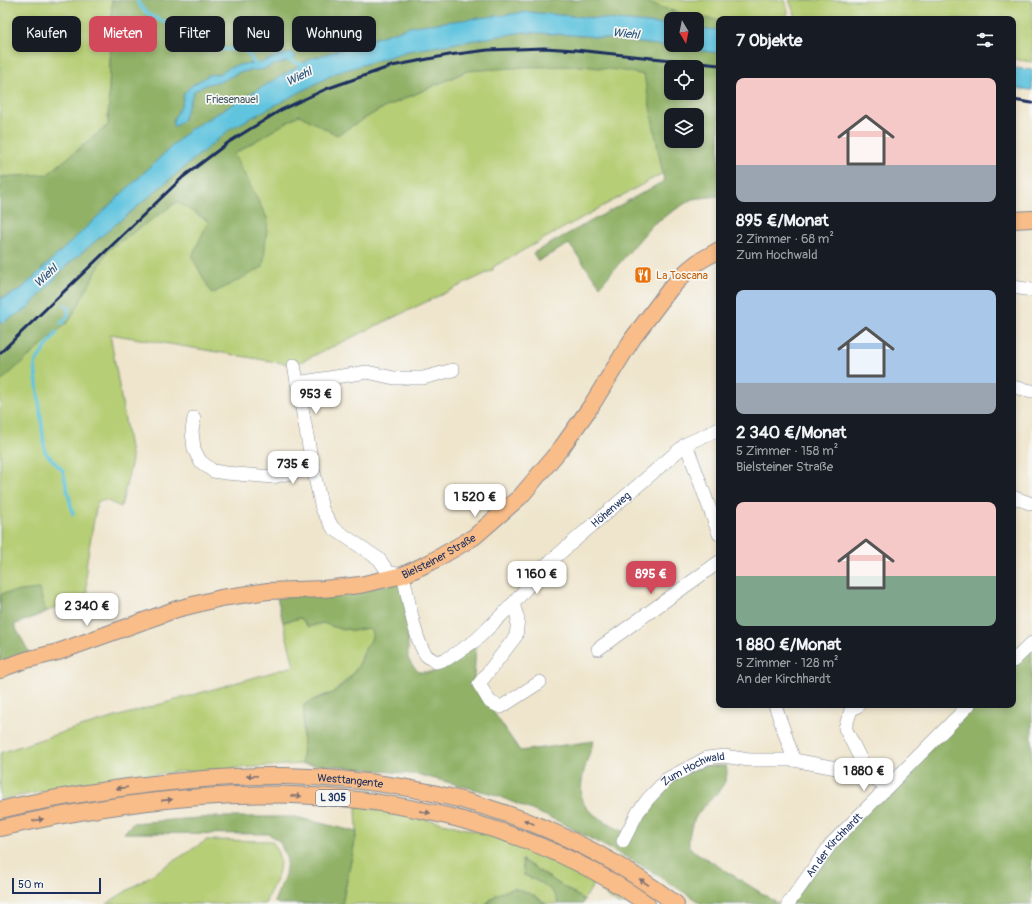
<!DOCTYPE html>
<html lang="de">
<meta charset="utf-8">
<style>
body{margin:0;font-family:Pangolin,sans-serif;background:#20242c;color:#f1f3f6;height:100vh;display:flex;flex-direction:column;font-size:15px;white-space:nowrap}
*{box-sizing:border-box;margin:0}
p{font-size:13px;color:#9ea1a6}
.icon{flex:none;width:22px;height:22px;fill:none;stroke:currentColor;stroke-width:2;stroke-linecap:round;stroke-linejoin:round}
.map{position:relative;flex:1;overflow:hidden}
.sheet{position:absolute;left:716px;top:16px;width:300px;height:692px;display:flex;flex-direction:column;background:#171b24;border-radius:8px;box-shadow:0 2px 6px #0003}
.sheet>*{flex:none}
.top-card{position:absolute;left:12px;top:16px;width:380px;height:36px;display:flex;gap:8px}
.needle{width:26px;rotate:170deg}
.buttons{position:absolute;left:664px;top:12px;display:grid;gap:8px}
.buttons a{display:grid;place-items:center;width:40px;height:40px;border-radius:8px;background:#171b24;box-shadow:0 2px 6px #0003;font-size:20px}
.scale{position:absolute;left:12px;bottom:10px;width:89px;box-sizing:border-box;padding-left:4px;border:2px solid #1b2f5e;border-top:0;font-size:11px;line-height:14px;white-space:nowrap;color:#1b2f5e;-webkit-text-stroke:3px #f6f6f2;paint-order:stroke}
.price{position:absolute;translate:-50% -34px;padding:0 9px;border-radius:8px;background:#fff;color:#222;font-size:13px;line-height:26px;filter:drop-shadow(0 1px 2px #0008)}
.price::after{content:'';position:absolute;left:50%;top:24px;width:12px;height:9px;margin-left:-6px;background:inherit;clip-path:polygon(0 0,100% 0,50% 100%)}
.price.active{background:#d1495b;color:#fff}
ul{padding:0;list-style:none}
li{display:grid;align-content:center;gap:8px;height:212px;padding:0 20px}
li span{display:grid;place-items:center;height:124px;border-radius:8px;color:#555}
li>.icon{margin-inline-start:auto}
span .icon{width:72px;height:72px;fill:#fffc;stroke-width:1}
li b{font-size:17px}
h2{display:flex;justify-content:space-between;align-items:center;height:48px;padding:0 20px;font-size:17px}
.pill{padding:0 14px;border-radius:8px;background:#171b24;box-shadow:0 2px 6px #0003;font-size:14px;line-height:36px}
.pill.active{background:#d1495b;color:#fff}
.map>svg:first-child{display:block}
.green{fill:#b6ce74;stroke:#687e69;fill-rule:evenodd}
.forest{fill:#90b166;stroke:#567062;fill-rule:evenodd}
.water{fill:#61c4df;stroke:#3e7a9e}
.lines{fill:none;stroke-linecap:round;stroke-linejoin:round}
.stream{stroke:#61c4df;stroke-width:3.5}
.minor-casing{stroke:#858a95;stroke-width:14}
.major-casing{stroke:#858a95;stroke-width:18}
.minor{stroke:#fff;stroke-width:13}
.major{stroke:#f8bd89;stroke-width:16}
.rail{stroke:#1b2f5e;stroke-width:3}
.oneway{fill:#7e6f71}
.labels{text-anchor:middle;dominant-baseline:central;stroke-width:3.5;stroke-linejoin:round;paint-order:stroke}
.shield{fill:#f6f6f2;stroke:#5d6b8a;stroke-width:1}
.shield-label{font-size:10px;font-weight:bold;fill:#1b2f5e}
.park-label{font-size:11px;fill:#425764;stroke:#f6f6f2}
.food-label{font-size:11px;fill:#c56008;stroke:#f6f6f2;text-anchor:start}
.street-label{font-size:11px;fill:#1b2f5e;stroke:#f6f6f2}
.water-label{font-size:12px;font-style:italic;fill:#2c547e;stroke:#f6f6f2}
</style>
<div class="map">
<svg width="1032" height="904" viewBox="0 0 1032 904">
<rect width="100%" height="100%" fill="#f6f6f2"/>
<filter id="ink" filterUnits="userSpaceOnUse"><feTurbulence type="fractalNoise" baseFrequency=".025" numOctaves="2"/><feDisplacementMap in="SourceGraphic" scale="8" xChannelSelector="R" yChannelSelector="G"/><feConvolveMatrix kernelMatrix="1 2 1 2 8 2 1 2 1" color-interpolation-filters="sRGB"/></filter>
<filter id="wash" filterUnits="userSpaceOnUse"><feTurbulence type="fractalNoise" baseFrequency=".012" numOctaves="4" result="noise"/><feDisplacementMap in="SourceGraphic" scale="16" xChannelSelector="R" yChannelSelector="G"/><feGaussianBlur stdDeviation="0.9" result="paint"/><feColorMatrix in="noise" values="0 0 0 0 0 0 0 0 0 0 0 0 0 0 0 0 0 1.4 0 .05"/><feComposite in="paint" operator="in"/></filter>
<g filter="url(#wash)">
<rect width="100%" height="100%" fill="#efe5cc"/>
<g class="green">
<path d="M0,0H112L108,122L135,90L671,45H697L719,173L662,169L663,173L493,267V270L294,365L110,334L132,460L121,507L105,500L97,502L86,566L87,594L46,612L39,589L0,623V217L45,175L0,177ZM671,67H697V93H671ZM465,72L379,110L360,121L438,75ZM671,115H697V141H671Z"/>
<path d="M639,0H785L788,11L786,19H719V22L696,19Z"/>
<path d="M789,0H1032V62L1013,59V19H797Z"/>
<path d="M301,618L308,627L323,623L343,630L347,629L353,631L368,628L371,631L373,635L370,642L363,654L359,665L350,677L332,693L319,697L304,706L302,764L175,772L84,783L0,800V753L60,733L294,666L283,622Z"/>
<path d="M356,806L402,813L487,834L523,847L577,871L595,882L584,900L522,860L524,875C537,881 556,888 558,904H546L533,895L497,894L486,904H342L357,832Z"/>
<path d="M207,840L272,841C289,867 274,879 265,904H106Z"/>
<path d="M606,887L630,904H618L601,892Z"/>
</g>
<g class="forest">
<path d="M112,0H639L689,16L719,20V197L718,196L692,199L653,224L600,286L569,244L538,261L533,253L664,181L644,75L625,71L582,66L527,67L467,71L379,110L337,135L299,115L234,154L268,220L263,267L212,294L192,257L208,221L177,202L108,250L70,320L0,382V177L48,174L108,125ZM671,19H697V45H671ZM671,67H697V93H671ZM671,115H697V141H671Z"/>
<path d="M398,584L403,586L408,616V658L411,664L419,672H433L449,664L476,646L474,679L484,698L520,751L594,741C588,757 574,792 586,807C597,819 614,827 628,834L663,783L703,766H726C732,786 707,800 697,815C691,823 688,838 689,848L779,904H702L650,870L558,821L493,794L420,775L335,766L302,764L304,705C312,699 322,698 330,694C341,688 352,677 358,666C362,661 362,655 365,649C369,643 377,635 368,628L353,631L347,629L343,630L323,623L308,627L301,618L283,622L277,597Z"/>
<path d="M39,589L46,612L14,625L29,652L0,665V595L4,593Z"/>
<path d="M1032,647V904H790L837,840L973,705H1013V665Z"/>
<path d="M211,817H295L357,832L342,904H280L274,902L285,875L287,860L280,842L269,834L124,833L133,823Z"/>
<path d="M522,860L584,900L582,904H558C556,888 537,881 524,875Z"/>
<path d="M514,888L533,895L546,904H486L497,894Z"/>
</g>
<g class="water">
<path d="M528,12L671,25V45H697V28L719,30V53L587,36L524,32L408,51L336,73L230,129L67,265L28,308L0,324V299L19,291L189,130L310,59L413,26Z"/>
<path d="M292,53L296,57C286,64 274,63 265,69L240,72L222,81L208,84L194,91L183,120L176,126H173V120L182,104L184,93L191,86L209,75L221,73L230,67L249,63L255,65L277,56Z"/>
<path d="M1013,68L1032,70V90L1013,88Z"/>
</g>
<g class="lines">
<g class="stream">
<path d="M137,0C142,13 155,19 168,23L181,50L242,49L248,53L256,66H258"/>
<path d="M287,59L305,66"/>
<path d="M61,324L68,316L69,309L65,305"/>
<path d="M57,332L36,361L35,367L45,452L63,471L73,514"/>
</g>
</g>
</g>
<g filter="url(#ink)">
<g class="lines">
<g class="minor-casing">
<g id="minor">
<path d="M1013,287L1032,290"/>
<path d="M294,365L313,468"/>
<path d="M297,383L367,372L394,378H423L453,370"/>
<path d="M1013,387L1032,391"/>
<path id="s1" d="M194,418L192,431L194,449L200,461L213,471L226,473L273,477L313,468L322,509L333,528L379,559L388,572L403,575C408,595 414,639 426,655C429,658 433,660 436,662L447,659L476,640L513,604L545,566L686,444L719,429"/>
<path d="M686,444L719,534"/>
<path d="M1013,497L1032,504"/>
<path d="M513,604L518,619L516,636L479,684L490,702L501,707L540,682"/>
<path d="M598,649L719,562"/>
<path d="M1013,661L1032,643"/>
<path d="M775,705L794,760"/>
<path d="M859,705L851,710L845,728L868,774"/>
<path id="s2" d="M623,841L638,812L648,799L667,779L707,758L724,756L749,760H794L868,774L887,787"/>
<path id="s3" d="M788,904L831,844L969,705"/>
</g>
</g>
<g class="major-casing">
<g id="major">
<path d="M1013,220L1032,219"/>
<path id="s4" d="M0,670L6,667L26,660L58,652L177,609L221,598L268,591L323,589L360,585L403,575L431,562L474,537L521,496L562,447L591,406L633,338L670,289L688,270L698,262L719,250"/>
<path id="s5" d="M0,810C45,799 91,792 136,786C185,780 235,775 285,776C427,779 561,817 676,904"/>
<path d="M0,828C66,813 133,802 200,797C352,785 520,815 647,904"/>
</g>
</g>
<use href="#minor" class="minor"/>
<use href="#major" class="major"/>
<g class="rail">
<path d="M1013,100L1032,103"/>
<path d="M0,353L183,177L229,142L281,110L326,89L392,66L449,55L488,50L544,48L576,50L719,65"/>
</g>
</g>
<defs><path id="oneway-solid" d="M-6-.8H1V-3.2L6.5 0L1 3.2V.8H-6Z"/></defs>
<g class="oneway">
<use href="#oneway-solid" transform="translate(252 776) rotate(178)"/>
<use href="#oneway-solid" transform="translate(122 788) rotate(173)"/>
<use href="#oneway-solid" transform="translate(296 796) rotate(2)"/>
<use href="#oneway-solid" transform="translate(167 800) rotate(-6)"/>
<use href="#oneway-solid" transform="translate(425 812) rotate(11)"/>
<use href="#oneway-solid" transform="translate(38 820) rotate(-10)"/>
<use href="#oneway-solid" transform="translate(529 822) rotate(-158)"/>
<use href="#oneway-solid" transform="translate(644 882) rotate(-146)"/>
</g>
</g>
<defs>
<g id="restaurant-square" transform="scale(0.9)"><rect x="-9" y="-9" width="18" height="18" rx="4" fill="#e8710a" stroke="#f6f6f2"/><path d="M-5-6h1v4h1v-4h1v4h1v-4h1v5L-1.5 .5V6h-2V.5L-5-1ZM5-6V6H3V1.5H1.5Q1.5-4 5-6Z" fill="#fff"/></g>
</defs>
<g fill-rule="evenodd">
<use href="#restaurant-square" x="643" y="275"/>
</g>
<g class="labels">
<rect class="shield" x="316" y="790" width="34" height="16" rx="3"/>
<g class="shield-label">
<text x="333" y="798">L 305</text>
</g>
<g class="park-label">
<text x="232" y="99">Friesenauel</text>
</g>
<g class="food-label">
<text x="656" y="275">La Toscana</text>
</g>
<g class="street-label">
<text stroke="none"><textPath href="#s1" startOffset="643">Höhenweg</textPath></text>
<text stroke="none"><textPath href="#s4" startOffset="457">Bielsteiner Straße</textPath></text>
<text stroke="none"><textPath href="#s2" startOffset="105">Zum Hochwald</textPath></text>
<text stroke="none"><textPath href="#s5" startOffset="353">Westtangente</textPath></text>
<text stroke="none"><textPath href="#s3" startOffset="75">An der Kirchhardt</textPath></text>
</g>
<g class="water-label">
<text transform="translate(626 34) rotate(6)">Wiehl</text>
<text transform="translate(299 77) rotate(-26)">Wiehl</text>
<text transform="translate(46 276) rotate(-43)">Wiehl</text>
</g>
</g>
</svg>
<div class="buttons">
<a><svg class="needle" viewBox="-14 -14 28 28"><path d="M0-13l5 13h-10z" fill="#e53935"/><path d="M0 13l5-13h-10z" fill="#9ea1a6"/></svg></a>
<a><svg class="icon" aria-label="locate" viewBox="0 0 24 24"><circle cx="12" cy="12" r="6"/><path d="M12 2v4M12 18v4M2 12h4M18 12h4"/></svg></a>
<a><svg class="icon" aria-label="layers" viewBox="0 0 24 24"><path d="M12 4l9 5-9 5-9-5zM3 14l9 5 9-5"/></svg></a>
</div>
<div class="scale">50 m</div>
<b class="price" style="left:316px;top:415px">953 €</b>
<b class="price" style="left:293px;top:485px">735 €</b>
<b class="price" style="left:475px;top:518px">1 520 €</b>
<b class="price" style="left:537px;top:595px">1 160 €</b>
<b class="price active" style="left:651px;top:595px">895 €</b>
<b class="price" style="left:87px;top:627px">2 340 €</b>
<b class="price" style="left:864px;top:792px">1 880 €</b>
<div class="top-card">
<a class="pill">Kaufen</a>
<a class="pill active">Mieten</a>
<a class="pill">Filter</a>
<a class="pill">Neu</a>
<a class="pill">Wohnung</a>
</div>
<section class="sheet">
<h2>7 Objekte<svg class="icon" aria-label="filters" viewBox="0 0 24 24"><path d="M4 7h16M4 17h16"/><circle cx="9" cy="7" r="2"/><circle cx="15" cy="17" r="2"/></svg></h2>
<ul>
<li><span style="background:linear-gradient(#f6c9c9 70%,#9aa5b1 0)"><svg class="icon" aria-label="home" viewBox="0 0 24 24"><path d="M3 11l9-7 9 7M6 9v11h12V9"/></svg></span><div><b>895 €/Monat</b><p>2 Zimmer · 68 m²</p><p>Zum Hochwald</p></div></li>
<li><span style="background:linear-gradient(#a9c7e8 75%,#9aa5b1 0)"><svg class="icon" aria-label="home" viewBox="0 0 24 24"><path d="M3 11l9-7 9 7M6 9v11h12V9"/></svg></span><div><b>2 340 €/Monat</b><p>5 Zimmer · 158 m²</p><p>Bielsteiner Straße</p></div></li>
<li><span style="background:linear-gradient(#f6c9c9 60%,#7fa58c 0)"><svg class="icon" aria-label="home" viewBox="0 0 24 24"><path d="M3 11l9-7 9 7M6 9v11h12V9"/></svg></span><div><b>1 880 €/Monat</b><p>5 Zimmer · 128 m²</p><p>An der Kirchhardt</p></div></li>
</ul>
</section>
</div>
